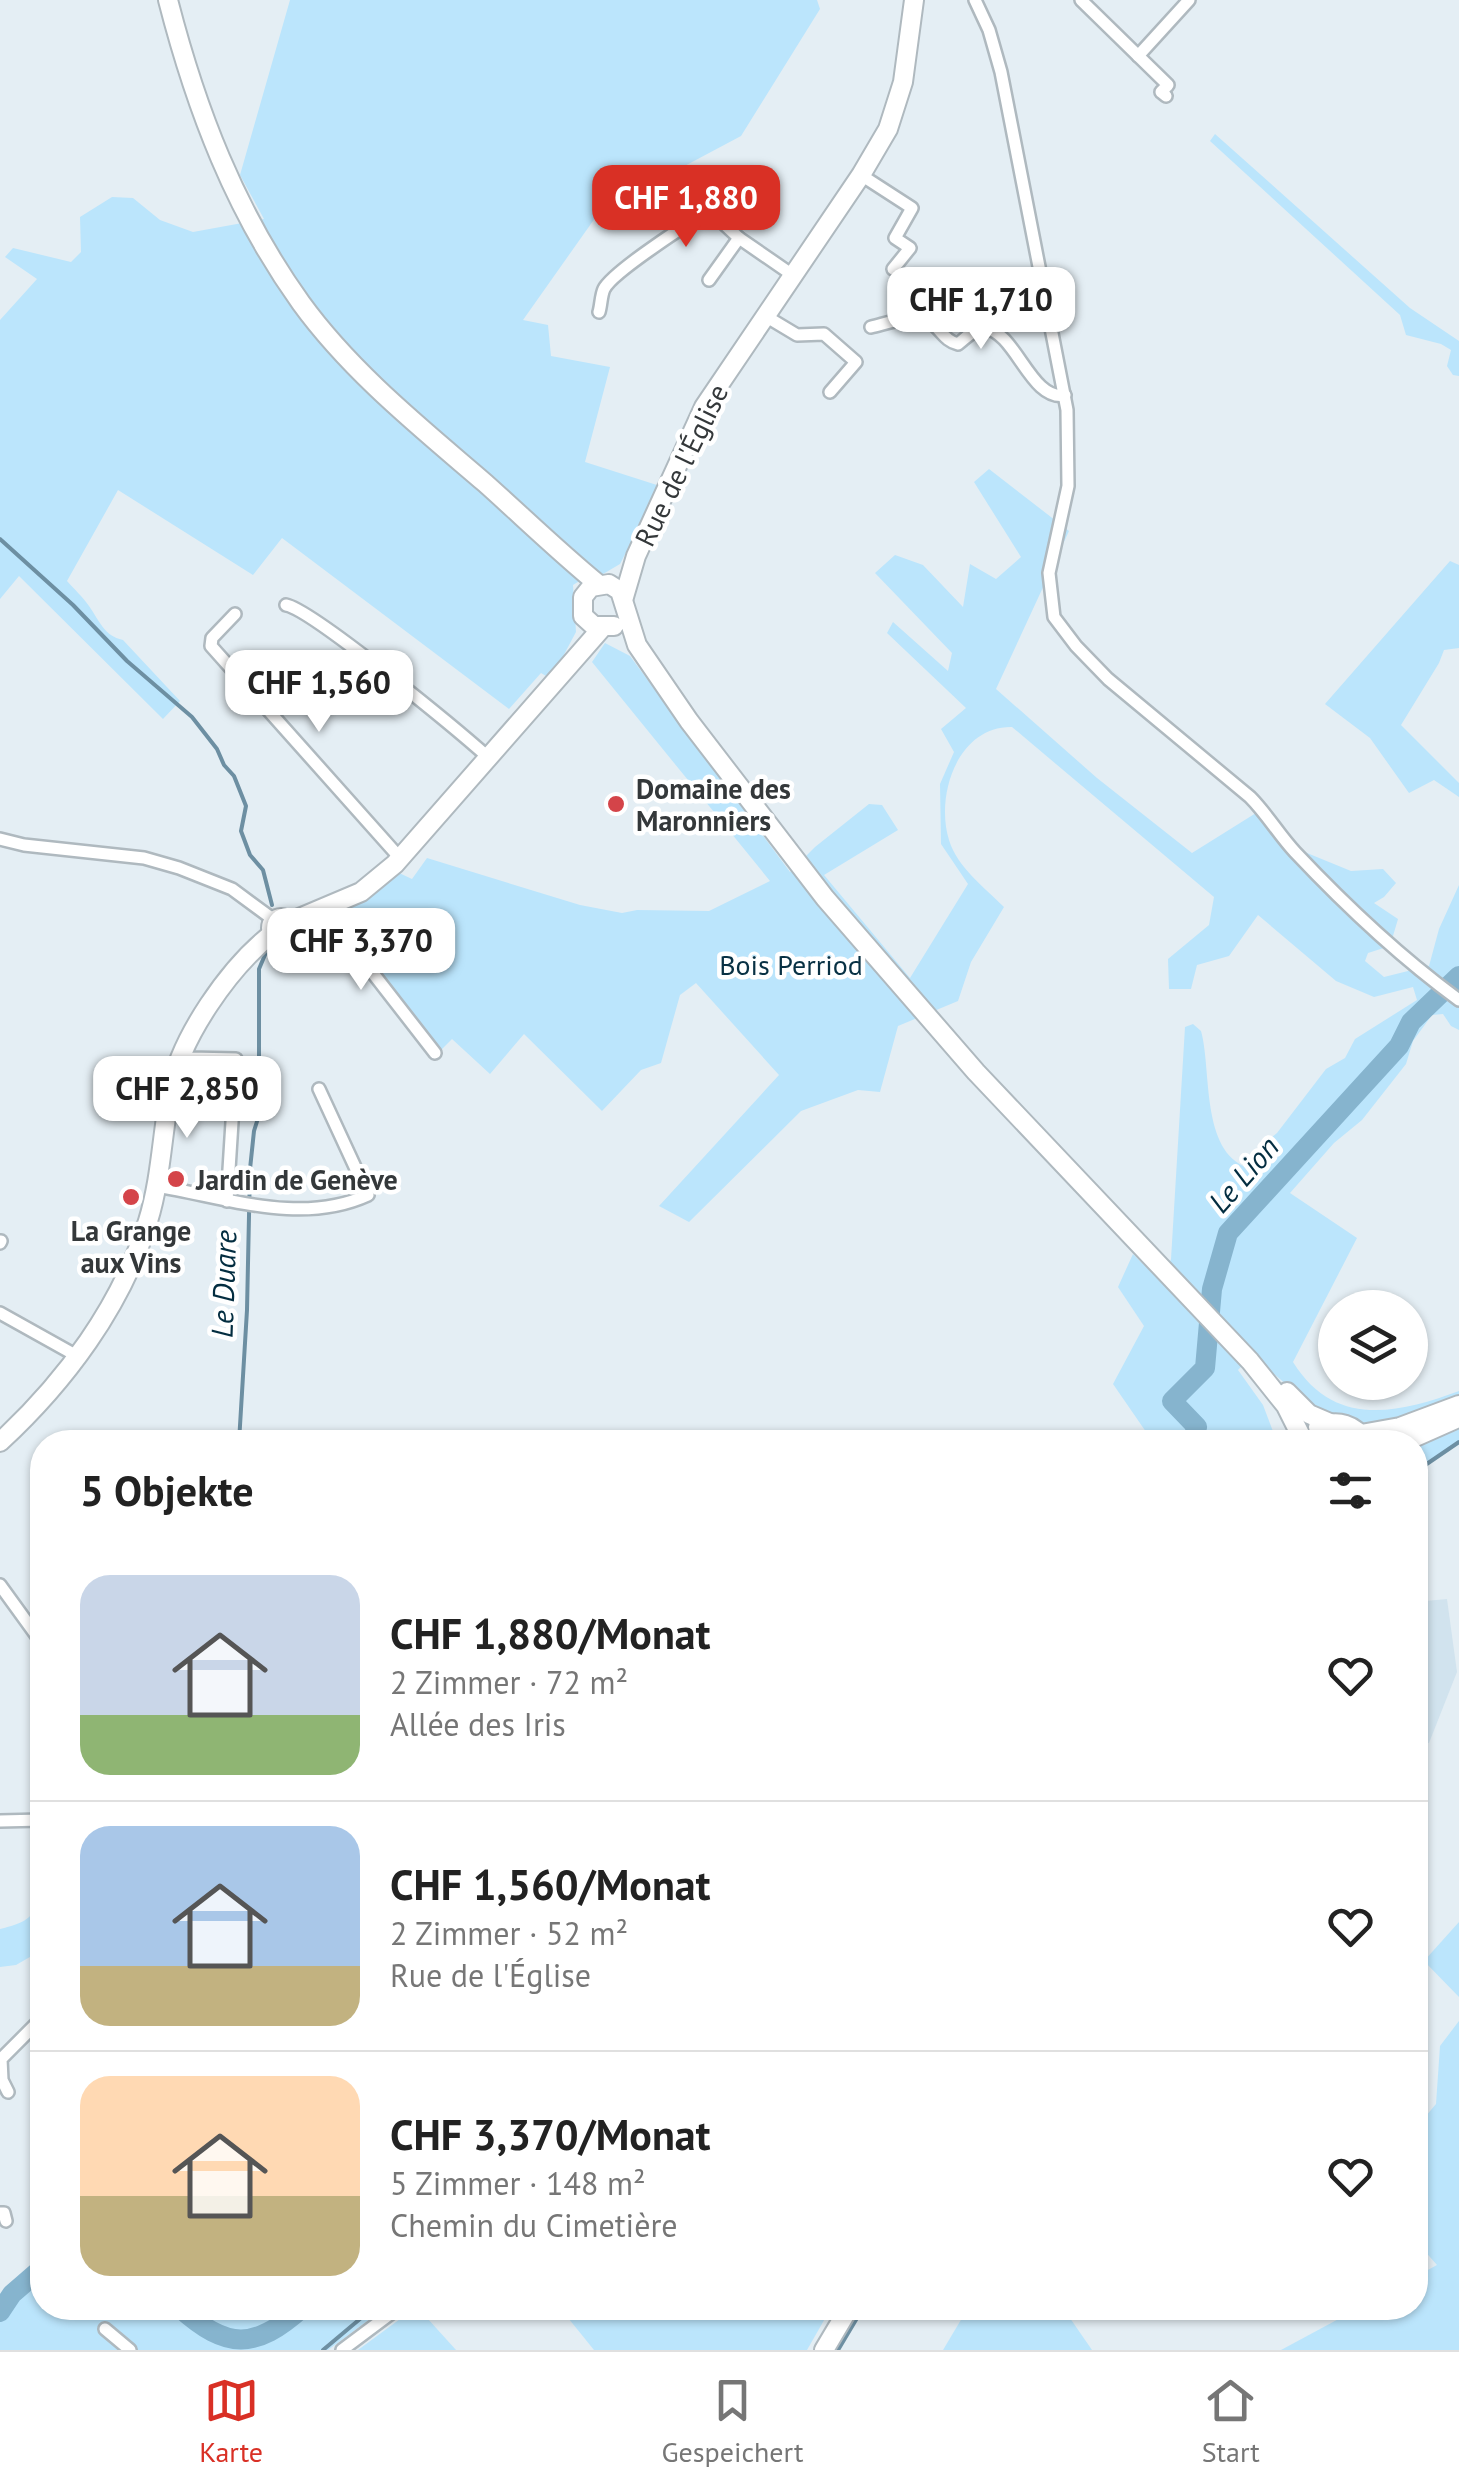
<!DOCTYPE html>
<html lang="de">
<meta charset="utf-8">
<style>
body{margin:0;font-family:"PT Sans",sans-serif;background:#f2f2f2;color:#222;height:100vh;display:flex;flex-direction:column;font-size:38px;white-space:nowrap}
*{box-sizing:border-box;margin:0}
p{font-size:32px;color:#767676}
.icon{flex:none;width:55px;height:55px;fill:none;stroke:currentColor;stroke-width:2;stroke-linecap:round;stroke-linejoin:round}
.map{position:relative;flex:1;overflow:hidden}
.sheet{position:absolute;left:30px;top:1430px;width:1398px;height:890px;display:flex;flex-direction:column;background:#fff;border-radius:40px;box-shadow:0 2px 8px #0004}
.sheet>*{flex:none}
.controls{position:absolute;left:1318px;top:1290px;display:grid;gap:20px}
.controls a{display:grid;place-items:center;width:110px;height:110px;border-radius:50%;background:#fff;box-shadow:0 2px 8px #0004;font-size:50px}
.price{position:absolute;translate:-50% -85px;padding:0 22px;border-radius:20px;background:#fff;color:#222;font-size:32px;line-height:65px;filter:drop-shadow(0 2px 5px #0008)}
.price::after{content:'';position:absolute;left:50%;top:60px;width:30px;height:22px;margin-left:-15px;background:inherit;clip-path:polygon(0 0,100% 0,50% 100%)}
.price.active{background:#d93025;color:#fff}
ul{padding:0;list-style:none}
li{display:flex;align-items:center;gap:30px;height:250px;padding:0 50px}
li+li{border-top:2px solid #e0e0e0}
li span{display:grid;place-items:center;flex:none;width:280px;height:200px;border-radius:30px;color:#555}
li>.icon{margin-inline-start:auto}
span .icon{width:120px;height:120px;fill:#fffc;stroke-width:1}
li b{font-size:42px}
h2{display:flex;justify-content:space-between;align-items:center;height:120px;padding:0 50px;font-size:42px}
.menu{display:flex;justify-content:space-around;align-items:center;height:140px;border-top:2px solid #e0e0e0;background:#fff;font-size:28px;color:#767676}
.menu a{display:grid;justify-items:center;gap:5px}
.menu .active{color:#d93025}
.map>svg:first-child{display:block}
.built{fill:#d1e3ee}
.green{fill:#bbe5fc}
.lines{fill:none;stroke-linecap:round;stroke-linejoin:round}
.stream{stroke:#6d8fa2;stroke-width:4}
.river{stroke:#86b4ce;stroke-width:20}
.street-casing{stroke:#afb9bf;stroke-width:16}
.secondary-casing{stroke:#afb9bf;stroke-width:22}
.primary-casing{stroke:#afb9bf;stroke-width:22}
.street{stroke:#fff;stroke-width:11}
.secondary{stroke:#fff;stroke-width:18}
.primary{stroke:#fff;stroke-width:18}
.poi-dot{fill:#d44449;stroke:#fff;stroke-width:4}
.labels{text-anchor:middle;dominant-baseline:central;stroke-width:9;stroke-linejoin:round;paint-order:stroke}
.street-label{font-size:28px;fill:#34383a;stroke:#fff}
.poi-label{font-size:28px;font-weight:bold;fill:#34383a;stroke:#fff;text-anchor:start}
.park-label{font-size:28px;fill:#083144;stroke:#fff}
.water-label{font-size:30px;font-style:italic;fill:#032d40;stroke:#fff}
</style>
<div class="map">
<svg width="1459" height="2350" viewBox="0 0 1459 2350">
<rect width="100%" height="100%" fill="#e4eef4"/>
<path class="built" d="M1447,1599L1457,1672L1429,1743L1415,1744V1602Z"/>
<g class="green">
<path d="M290,0H817L820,9L741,136L600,211L523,320L548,325L551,356L610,367L585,462L660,486L620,564L598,577L591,574L573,585L576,632L551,679L541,673L509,709L282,538L253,575L118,490L67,581C74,589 83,597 89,606C99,620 104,636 123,640L180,701L163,719L19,576L0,599V320L37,279L5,257L13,248L71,262L81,252L80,217L112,197L133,198L160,220L193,232L264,219L240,175Z"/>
<path d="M1215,134L1410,308L1459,341V376L1453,375L1447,366L1451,350L1441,344L1406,335L1400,315L1210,141Z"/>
<path d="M989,469L1069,531L996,689L1097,778L1192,853L1256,813L1285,844L1351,871L1383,869L1396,883L1384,897L1374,903L1398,919L1390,946L1368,953L1365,961L1384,977L1412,970L1416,963L1429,966L1439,929L1459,885V1030L1451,1026L1443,1014L1432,1015L1413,1041L1406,1064L1362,1120L1334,1143L1290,1193L1357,1238L1293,1362C1334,1428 1397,1414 1459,1391V1399L1387,1422L1367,1424L1344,1415L1324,1414L1315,1409L1252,1355L1238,1370L1263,1405L1277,1442H1153L1113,1384L1144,1326L1118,1287L1133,1254L1162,1283L1171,1259L1185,1027L1193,1024L1201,1031C1212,1070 1200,1151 1248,1168L1265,1143L1277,1133L1326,1069L1345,1058L1355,1039L1417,1000L1413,987L1374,997L1336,981L1258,915L1229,956L1197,965L1191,989H1169L1168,959L1209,925L1214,897L1012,727C958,726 935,795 949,840C957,867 985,888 1004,907L971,962L958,1001L898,1026L880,1092L858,1090L801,1111L689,1222L659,1206L779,1075L696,983L680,995L661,1063L641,1070L602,1111L524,1034L490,1074L452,1039L441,1050L354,946L335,919L379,889L397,872L412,879L427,858L580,905L622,913L637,910L709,911L770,881L592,662L605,643L630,656L790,872L815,847L869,804L882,805L898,830L824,875L910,978L968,884L941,844L940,784L954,752L941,729L966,708L887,633L893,622L948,671L952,653L875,573L895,555L923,565L963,607L970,564L996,579L1021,557L974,482Z"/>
<path d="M1450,561L1459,565V648L1444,650L1439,663L1401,725L1459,783V797L1434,780L1409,793L1370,738L1325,704Z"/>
<path d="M1459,1425V1442L1415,1472V1446Z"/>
<path d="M42,1895V1950L16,1965L0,1967V1929C24,1923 34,1919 42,1895Z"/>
<path d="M1459,1922V1997L1424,1961Z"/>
<path d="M1459,2021V2350H1281L1359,2308H1415V2277L1437,2265L1415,2240V2129L1436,2104L1440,2046Z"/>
<path d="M42,2260V2308H236L243,2312L254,2308H385L328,2350H0V2294Z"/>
<path d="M415,2308H418L456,2350H358Z"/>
<path d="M560,2308H831L807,2350H594Z"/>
<path d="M968,2308H1063L1092,2350H943Z"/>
</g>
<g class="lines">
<g class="stream">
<path d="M0,539L73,605L127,661L192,717L217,749L224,765L234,776L246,806L241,831L250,855L263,870L272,905"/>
<path d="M239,1442L247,1310L250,1169L254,1131L259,1115V969L267,950"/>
<path d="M1415,1472L1459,1442"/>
<path d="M323,2350L373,2308"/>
<path d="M838,2350L863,2308"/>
</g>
<g class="river">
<path d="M1191,1442L1197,1427L1172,1401L1205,1368L1212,1289L1228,1233L1399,1046L1411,1022L1459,976"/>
<path d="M180,2308C227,2350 255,2350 302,2308"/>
<path d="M0,2312L12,2294L42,2268"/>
</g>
<g class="street-casing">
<g id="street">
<path d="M975,0L989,30L1001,72L1067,410L1068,486L1049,573L1054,617L1076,646L1108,679L1250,797C1267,814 1279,835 1295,852C1345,905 1400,957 1459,1000"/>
<path d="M1081,0L1168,85L1161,92L1166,96"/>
<path d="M1138,56L1189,0"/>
<path d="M861,175L912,208L895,238L910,248L893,269"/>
<path d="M710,211L739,238L794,276"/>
<path d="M709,280L739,238"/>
<path d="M599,312C601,306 601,295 604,289C615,267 729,198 756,180"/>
<path d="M767,317L797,335L824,334L856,362L830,392"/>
<path d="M871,327C889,323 919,311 934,325C943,333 946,341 958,344C965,339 975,327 985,328C1016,332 1031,402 1065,395"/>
<path d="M286,605C313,610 461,733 489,758"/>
<path d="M235,614L212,638L211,646L400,858"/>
<path d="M0,839L24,845L144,858L179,868L232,889L274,920"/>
<path d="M323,909L435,1053"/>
<path d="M182,1055L190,1058L236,1059L227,1201"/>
<path d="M156,1186C226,1197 300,1226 368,1195L319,1089"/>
<path d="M0,1243L1,1241"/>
<path d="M0,1313L77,1356"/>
<path d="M0,1585L42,1643"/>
<path d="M0,1821L42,1820"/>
<path d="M8,2092L2,2080L1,2059L42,2018"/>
<path d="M0,2213H4L6,2221"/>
<path d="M105,2329L130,2350"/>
<path d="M342,2350L398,2308"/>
</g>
</g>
<g class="secondary-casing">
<g id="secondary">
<path d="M624,597L636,556L704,407L861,175L888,129L903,82L914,0"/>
<circle cx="281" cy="928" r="10"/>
<path d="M290,922L361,892L395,864L601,629"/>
<path d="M0,1442C65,1382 121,1307 148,1221C161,1179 162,1135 170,1092C180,1038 229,967 273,933"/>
</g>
</g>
<g class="primary-casing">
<g id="primary">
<path d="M168,0C196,109 235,211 301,303C351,372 421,428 485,483C523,517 559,552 598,584"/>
<path d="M614,626H594L583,616V597L591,587L609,584L620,591L637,645L689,721L825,898L976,1072L1250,1361L1286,1406L1304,1442"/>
<path d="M1287,1392L1309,1414L1330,1423"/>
<path d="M1318,1427C1338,1419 1355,1424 1366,1442"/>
<path d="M1361,1434L1400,1427L1459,1405"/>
<path d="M1404,1442L1458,1418"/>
<path d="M824,2350L849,2308"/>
</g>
</g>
<use href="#street" class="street"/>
<use href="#secondary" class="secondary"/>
<use href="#primary" class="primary"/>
</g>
<g class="poi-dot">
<circle cx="616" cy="804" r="10"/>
<circle cx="176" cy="1179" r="10"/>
<circle cx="131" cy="1197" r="10"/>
</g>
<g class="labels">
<g class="street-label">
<text transform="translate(681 465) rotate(-64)">Rue de l'Église</text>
</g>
<g class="poi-label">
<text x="636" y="788">Domaine des<tspan x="636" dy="32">Maronniers</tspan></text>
<text x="196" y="1179">Jardin de Genève</text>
<text x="131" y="1230" text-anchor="middle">La Grange<tspan x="131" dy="32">aux Vins</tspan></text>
</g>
<g class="park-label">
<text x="791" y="964">Bois Perriod</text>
</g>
<g class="water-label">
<text transform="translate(1243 1174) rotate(-49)">Le Lion</text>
<text transform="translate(223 1284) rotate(-88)">Le Duare</text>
</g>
</g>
</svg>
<div class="controls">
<a><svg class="icon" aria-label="layers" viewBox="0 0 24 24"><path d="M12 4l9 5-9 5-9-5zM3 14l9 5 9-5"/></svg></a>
</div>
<b class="price active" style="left:686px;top:250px">CHF 1,880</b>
<b class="price" style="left:981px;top:352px">CHF 1,710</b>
<b class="price" style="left:319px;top:735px">CHF 1,560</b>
<b class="price" style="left:361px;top:993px">CHF 3,370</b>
<b class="price" style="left:187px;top:1141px">CHF 2,850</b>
<section class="sheet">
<h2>5 Objekte<svg class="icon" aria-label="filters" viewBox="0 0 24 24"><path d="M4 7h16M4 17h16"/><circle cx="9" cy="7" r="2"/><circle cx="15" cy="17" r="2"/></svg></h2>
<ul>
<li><span style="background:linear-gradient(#c9d6e8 70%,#8fb573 0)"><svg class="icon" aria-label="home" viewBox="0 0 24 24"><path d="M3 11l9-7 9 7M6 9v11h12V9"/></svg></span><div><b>CHF 1,880/Monat</b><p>2 Zimmer · 72 m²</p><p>Allée des Iris</p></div><svg class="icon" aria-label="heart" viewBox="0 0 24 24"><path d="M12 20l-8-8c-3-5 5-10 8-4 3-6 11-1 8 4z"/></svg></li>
<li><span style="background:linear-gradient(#a9c7e8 70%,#c2b280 0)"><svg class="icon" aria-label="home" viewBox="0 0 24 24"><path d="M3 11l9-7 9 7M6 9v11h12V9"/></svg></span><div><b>CHF 1,560/Monat</b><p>2 Zimmer · 52 m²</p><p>Rue de l'Église</p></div><svg class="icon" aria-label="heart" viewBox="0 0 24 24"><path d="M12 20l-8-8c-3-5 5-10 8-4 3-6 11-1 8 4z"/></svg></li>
<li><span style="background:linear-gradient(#ffd9b3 60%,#c2b280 0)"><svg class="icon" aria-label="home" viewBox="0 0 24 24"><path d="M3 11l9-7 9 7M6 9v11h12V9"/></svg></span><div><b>CHF 3,370/Monat</b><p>5 Zimmer · 148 m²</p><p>Chemin du Cimetière</p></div><svg class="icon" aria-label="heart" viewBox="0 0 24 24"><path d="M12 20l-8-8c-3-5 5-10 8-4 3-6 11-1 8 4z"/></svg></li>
</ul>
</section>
</div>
<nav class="menu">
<a class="active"><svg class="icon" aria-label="map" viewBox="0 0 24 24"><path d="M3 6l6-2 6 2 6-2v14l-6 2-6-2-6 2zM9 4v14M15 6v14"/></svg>Karte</a>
<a><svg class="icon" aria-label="saved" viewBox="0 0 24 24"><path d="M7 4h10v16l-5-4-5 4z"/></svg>Gespeichert</a>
<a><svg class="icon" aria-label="home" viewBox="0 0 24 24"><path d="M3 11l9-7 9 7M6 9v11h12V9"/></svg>Start</a>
</nav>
